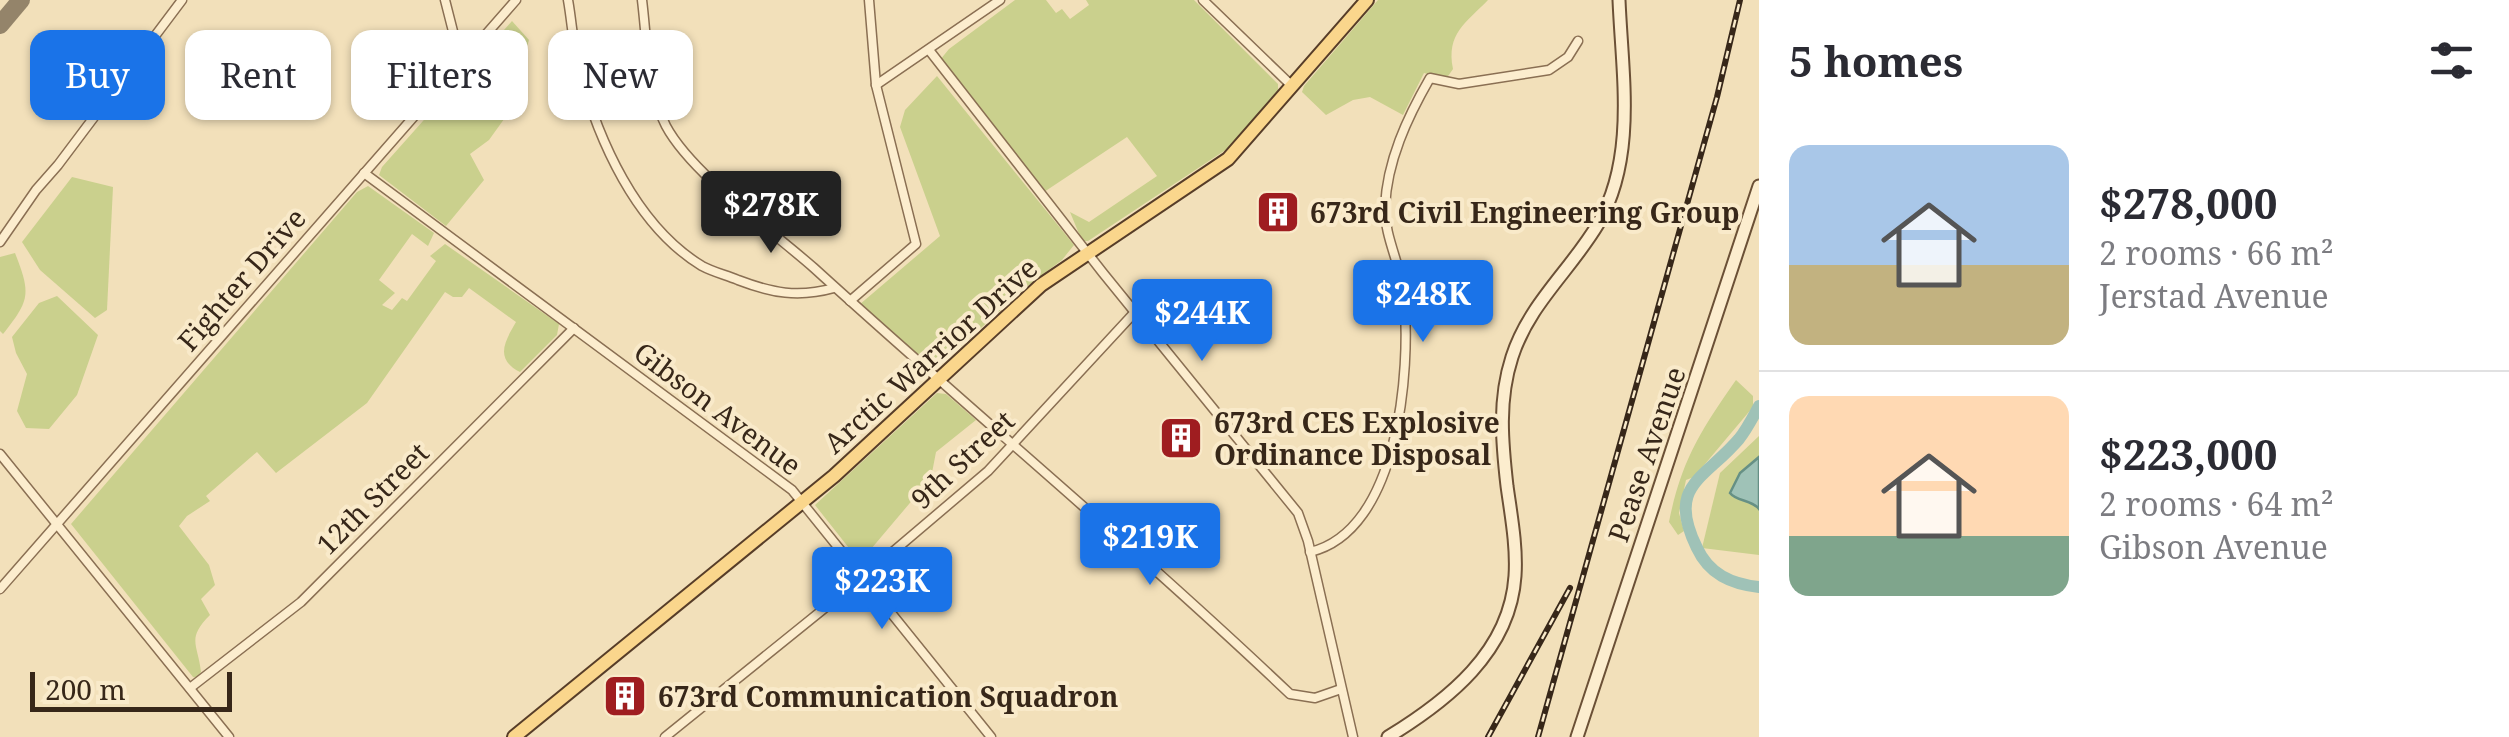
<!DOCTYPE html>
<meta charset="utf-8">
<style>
body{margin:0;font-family:"Noto Serif",serif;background:#f7f7f7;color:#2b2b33;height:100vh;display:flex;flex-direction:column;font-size:38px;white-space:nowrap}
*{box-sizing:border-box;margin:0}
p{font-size:32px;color:#7c7c81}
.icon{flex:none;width:55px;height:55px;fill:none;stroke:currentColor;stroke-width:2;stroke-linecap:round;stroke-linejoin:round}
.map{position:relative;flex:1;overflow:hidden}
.details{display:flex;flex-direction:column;background:#fff;width:750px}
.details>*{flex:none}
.hud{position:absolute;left:30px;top:30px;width:950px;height:90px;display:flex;gap:20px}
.scale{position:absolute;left:30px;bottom:25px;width:202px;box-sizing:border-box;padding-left:10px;border:5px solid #372719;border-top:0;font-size:28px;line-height:35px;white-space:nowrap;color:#372719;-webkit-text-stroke:8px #f9eaca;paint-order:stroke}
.price{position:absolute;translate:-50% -85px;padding:0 22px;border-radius:10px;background:#1a73e8;color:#fff;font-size:32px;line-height:65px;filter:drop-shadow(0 2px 5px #0008)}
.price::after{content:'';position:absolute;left:50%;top:60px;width:30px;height:22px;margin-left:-15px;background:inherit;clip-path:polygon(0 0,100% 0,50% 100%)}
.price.active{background:#222;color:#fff}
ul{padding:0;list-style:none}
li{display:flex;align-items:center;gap:30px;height:250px;padding:0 30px}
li+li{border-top:2px solid #e1e1e2}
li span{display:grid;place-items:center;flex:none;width:280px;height:200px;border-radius:20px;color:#555}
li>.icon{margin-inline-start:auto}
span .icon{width:120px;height:120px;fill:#fffc;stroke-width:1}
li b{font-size:42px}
h2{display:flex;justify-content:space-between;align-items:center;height:120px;padding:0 30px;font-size:42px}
.chip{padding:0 35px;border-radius:20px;background:#fff;box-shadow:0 2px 8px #0004;font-size:35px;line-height:90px}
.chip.active{background:#1a73e8;color:#fff}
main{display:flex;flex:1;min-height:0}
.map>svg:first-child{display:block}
.green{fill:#cad08d}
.water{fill:#9fc2b7;stroke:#669085;stroke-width:2.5}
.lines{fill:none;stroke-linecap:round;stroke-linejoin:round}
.river{stroke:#9fc2b7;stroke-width:12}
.taxiway{stroke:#94846a;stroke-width:18}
.street-casing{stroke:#8a6f53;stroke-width:11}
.secondary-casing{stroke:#6b5036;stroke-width:15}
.primary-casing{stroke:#573d28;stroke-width:16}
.street{stroke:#fcedce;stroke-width:8}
.secondary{stroke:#fcedce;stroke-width:11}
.primary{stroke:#fad68c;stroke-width:12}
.rail-casing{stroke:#372719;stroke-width:6}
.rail{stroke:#f9eaca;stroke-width:2.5;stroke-dasharray:8;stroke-linecap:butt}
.labels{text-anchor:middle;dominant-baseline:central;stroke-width:8;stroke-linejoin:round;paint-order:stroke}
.poi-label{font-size:28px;font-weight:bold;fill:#372719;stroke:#f9eaca;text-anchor:start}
.street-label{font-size:28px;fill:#372719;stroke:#f9eaca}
</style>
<main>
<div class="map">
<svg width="1759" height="737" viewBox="0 0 1759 737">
<rect width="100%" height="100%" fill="#f2e0ba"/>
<g class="green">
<path d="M1015,0H1046L1056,13L1062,9L1070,19L1089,5L1086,0H1194L1278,84V90L1230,147L1088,241H1082L1070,212L1089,222L1157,176L1127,137L1044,192L940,60L949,49Z"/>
<path d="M1378,0H1488C1466,23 1446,33 1453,69L1446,79L1424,73L1403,115L1370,97L1353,100L1326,115L1302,92L1304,86Z"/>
<path d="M512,21L529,40L523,60L514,73L525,90L489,140L470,154L484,180L446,226L379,175L382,167Z"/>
<path d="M937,76L1074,245L1062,260L1026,287L937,368H931L859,305L940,236L900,127L905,110Z"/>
<path d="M72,177L113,187L107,310L95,318L40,270L22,242Z"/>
<path d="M368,186L434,233L428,246L412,234L379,280L395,293L382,305L392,310L402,298L407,301L436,261L430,256L445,244L559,324L557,335L520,372C494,359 505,341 516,322L469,288L462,297H453L445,292L367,403L276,473L257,452L206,496L210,501L187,516L179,526L209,565L215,585L201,599L210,615C186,639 198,644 201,672L197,678L193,677L71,524L357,192Z"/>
<path d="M15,253C31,294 30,300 3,334L0,331V257Z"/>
<path d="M57,296L98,335L77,395L49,429L26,428L17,411L27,374L16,353L12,337L39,303Z"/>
<path d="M1736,380L1753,396V407L1694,477L1686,480L1679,513L1684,531L1678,535L1669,522C1681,461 1701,430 1736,380Z"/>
<path d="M937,393L946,394L976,420L936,452L931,478L860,562L815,505Z"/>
<path d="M1759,436V555L1702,548L1720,473Z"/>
</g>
<path class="water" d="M1759,457V509C1751,499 1737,502 1730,493L1740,473Z"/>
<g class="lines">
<path class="river" d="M1759,406C1753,417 1747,429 1739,439C1704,480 1666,485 1697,548C1709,574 1731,584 1759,587"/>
<path class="taxiway" d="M0,25L21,0"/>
<g class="street-casing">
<g id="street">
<path d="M445,0L457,47L464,58"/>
<path d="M568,0C572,22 573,46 579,68C598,140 636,226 702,266C713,272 726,275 738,280C772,293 798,298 834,288"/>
<path d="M642,0C647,40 647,90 666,126C691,173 772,231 814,268C971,411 1135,547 1290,694L1315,698L1341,689"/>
<path d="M1203,0L1292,86"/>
<path d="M929,50L1103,273L1298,513L1308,541L1353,737"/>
<path d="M876,85L1000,0"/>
<path d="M364,173L792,490L991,737"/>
<path d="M0,242L36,190L58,165L182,0"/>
<path d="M850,301L916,244L876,85L869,0"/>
<path d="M0,454L229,737"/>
<path d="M1310,552C1399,531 1411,370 1404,297C1402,267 1384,237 1385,207C1387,161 1407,118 1430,78L1459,84L1549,70L1568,57L1578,41"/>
<path d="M0,589L516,0"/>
<path d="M190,688L301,602L574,328"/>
<path d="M665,737L862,578L988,471L1135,312"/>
</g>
</g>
<g class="secondary-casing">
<g id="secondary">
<path d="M1388,737C1447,701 1510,652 1515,576C1517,546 1511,515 1507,486C1502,442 1498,400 1512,357C1529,304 1570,271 1598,224C1637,157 1622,74 1619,0"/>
<path d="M1577,737L1759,186"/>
</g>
</g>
<g class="primary-casing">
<path id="primary" d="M514,737L834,476L1041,285L1228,159L1367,0"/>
</g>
<use href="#street" class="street"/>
<use href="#secondary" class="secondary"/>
<use href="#primary" class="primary"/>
<g class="rail-casing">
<g id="rail">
<path d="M1488,737L1570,588"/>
<path d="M1538,737L1717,97L1740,0"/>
</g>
</g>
<use href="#rail" class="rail"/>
</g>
<defs>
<g id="building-square" transform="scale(2.25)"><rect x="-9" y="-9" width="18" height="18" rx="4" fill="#9f1d20" stroke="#f9eaca"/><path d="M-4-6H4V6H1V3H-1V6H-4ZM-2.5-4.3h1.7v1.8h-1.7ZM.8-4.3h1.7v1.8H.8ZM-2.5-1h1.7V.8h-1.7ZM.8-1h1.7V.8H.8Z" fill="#fff"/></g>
</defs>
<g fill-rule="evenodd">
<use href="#building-square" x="1278" y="212"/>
<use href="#building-square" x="1181" y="438"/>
<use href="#building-square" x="625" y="696"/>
</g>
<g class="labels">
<g class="poi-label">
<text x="1310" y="212">673rd Civil Engineering Group</text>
<text x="1214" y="422">673rd CES Explosive<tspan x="1214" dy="32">Ordinance Disposal</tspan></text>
<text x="658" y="696">673rd Communication Squadron</text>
</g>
<g class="street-label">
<text transform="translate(241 279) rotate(-49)">Fighter Drive</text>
<text transform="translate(930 355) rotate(-42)">Arctic Warrior Drive</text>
<text transform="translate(718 408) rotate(37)">Gibson Avenue</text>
<text transform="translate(1646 454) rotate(-71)">Pease Avenue</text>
<text transform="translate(962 459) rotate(-43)">9th Street</text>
<text transform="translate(372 498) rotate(-45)">12th Street</text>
</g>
</g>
</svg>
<div class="scale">200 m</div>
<b class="price active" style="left:771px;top:256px">$278K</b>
<b class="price" style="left:1423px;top:345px">$248K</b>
<b class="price" style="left:1202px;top:364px">$244K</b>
<b class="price" style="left:1150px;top:588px">$219K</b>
<b class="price" style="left:882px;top:632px">$223K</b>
<div class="hud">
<a class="chip active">Buy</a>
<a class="chip">Rent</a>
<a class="chip">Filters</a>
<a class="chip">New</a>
</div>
</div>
<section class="details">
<h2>5 homes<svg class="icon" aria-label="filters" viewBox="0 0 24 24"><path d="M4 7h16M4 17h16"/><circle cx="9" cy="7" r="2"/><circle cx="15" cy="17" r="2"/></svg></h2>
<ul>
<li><span style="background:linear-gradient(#a9c7e8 60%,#c2b280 0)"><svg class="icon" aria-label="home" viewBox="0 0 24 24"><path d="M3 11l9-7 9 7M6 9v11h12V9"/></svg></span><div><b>$278,000</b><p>2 rooms · 66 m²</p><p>Jerstad Avenue</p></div></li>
<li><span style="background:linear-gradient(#ffd9b3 70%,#7fa58c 0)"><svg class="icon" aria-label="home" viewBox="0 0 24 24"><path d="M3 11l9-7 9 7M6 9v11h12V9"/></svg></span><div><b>$223,000</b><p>2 rooms · 64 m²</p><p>Gibson Avenue</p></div></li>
</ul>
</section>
</main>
